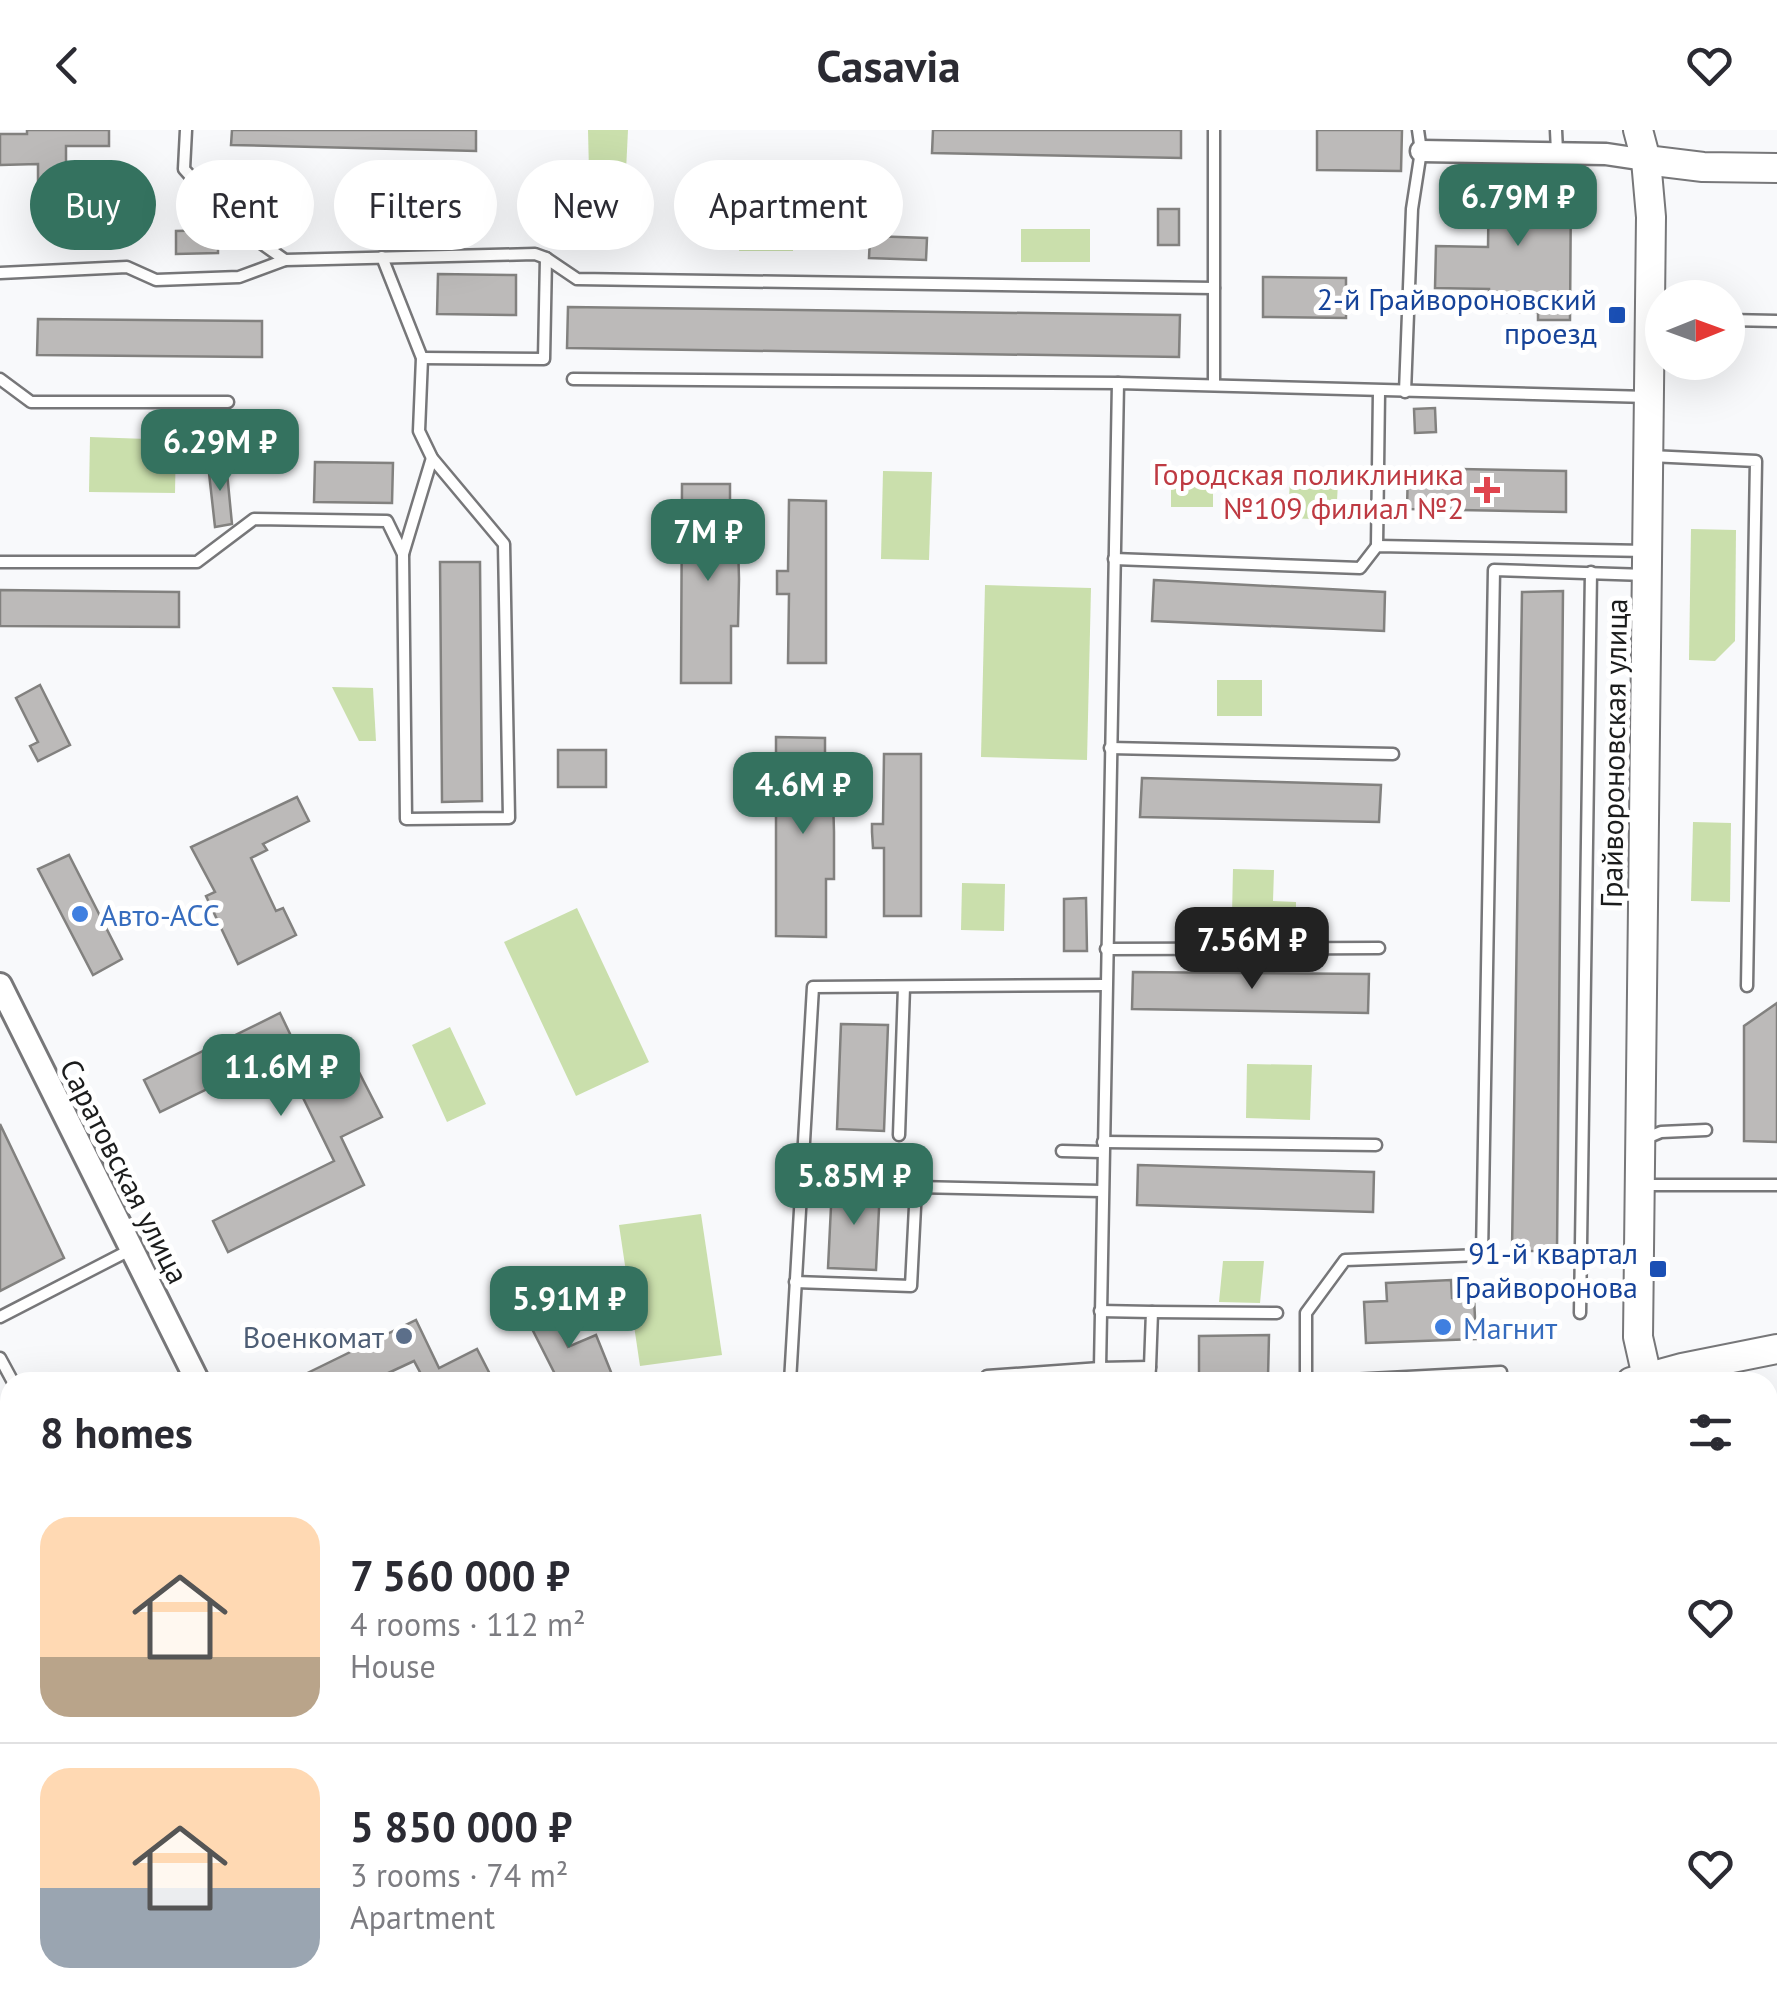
<!DOCTYPE html>
<meta charset="utf-8">
<style>
body{margin:0;font-family:"PT Sans",sans-serif;background:#f7f7f7;color:#2b2b33;height:100vh;display:flex;flex-direction:column;font-size:38px;white-space:nowrap}
*{box-sizing:border-box;margin:0}
p{font-size:32px;color:#7c7c81}
.icon{flex:none;width:55px;height:55px;fill:none;stroke:currentColor;stroke-width:2;stroke-linecap:round;stroke-linejoin:round}
.map{position:relative;flex:1;overflow:hidden}
.side{position:absolute;left:0px;top:1242px;width:1778px;height:642px;display:flex;flex-direction:column;background:#fff;border-radius:30px 30px 0 0;box-shadow:0 10px 40px #0002}
.side>*{flex:none}
.banner{position:absolute;left:30px;top:30px;width:1000px;height:90px;display:flex;gap:20px}
.needle{width:65px;rotate:89deg}
.tools{position:absolute;left:1645px;top:150px;display:grid;gap:20px}
.tools a{display:grid;place-items:center;width:100px;height:100px;border-radius:50%;background:#fff;box-shadow:0 10px 40px #0002;font-size:50px}
.price{position:absolute;translate:-50% -85px;padding:0 22px;border-radius:20px;background:#34725f;color:#fff;font-size:32px;line-height:65px;filter:drop-shadow(0 2px 5px #0008)}
.price::after{content:'';position:absolute;left:50%;top:60px;width:30px;height:22px;margin-left:-15px;background:inherit;clip-path:polygon(0 0,100% 0,50% 100%)}
.price.active{background:#222;color:#fff}
ul{padding:0;list-style:none}
li{display:flex;align-items:center;gap:30px;height:250px;padding:0 40px}
li+li{border-top:2px solid #e1e1e2}
li span{display:grid;place-items:center;flex:none;width:280px;height:200px;border-radius:30px;color:#555}
li>.icon{margin-inline-start:auto}
span .icon{width:120px;height:120px;fill:#fffc;stroke-width:1}
li b{font-size:42px}
h2{display:flex;justify-content:space-between;align-items:center;height:120px;padding:0 40px;font-size:42px}
.tag{padding:0 35px;border-radius:45px;background:#fff;box-shadow:0 10px 40px #0002;font-size:35px;line-height:90px}
.tag.active{background:#34725f;color:#fff}
header{display:flex;justify-content:space-between;align-items:center;height:130px;padding:0 40px;background:#fff;font-size:45px;font-weight:600}
.map>svg:first-child{display:block}
.green{fill:#cadfac}
.building{fill:#bcbab9;stroke:#82817f;stroke-width:2.5}
.lines{fill:none;stroke-linecap:round;stroke-linejoin:round}
.service-casing{stroke:#777779;stroke-width:15}
.minor-casing{stroke:#777779;stroke-width:25}
.tertiary-casing{stroke:#777779;stroke-width:28}
.secondary-casing{stroke:#777779;stroke-width:32}
.service{stroke:#fff;stroke-width:10}
.minor{stroke:#fff;stroke-width:20}
.tertiary{stroke:#fff;stroke-width:22}
.secondary{stroke:#fff;stroke-width:28}
.transit-dot{fill:#1a4fb4;stroke:#fff;stroke-width:4}
.health-dot{fill:#e0444e;stroke:#fff;stroke-width:4}
.shop-dot{fill:#3f7fe0;stroke:#fff;stroke-width:4}
.service-dot{fill:#5c6f8a;stroke:#fff;stroke-width:4}
.labels{text-anchor:middle;dominant-baseline:central;stroke-width:10;stroke-linejoin:round;paint-order:stroke}
.transit-label{font-size:30px;fill:#164399;stroke:#fff;text-anchor:end}
.health-label{font-size:30px;fill:#be3a42;stroke:#fff;text-anchor:end}
.street-label{font-size:30px;fill:#1b1c1c;stroke:#fff}
.shop-label{font-size:30px;fill:#366cbe;stroke:#fff;text-anchor:start}
.service-label{font-size:30px;fill:#4e5e75;stroke:#fff;text-anchor:end}
</style>
<header><svg class="icon" aria-label="back" viewBox="0 0 24 24"><path d="M15 5l-7 7 7 7"/></svg>Casavia<svg class="icon" aria-label="heart" viewBox="0 0 24 24"><path d="M12 20l-8-8c-3-5 5-10 8-4 3-6 11-1 8 4z"/></svg></header>
<div class="map">
<svg width="1777" height="1883" viewBox="0 0 1777 1883">
<rect width="100%" height="100%" fill="#f8f9fb"/>
<g class="green">
<path d="M588,0H628L626,41L589,42Z"/>
<path d="M740,81H793V121H739Z"/>
<rect x="1021" y="99" width="69" height="33"/>
<path d="M90,307L176,310L175,363L89,362Z"/>
<path d="M883,341L932,342L929,430L881,429Z"/>
<rect x="1171" y="341" width="42" height="36"/>
<path d="M1290,350L1338,352L1336,390L1288,388Z"/>
<path d="M1691,399L1736,400L1735,511L1715,531L1689,530Z"/>
<path d="M985,455L1091,458L1087,630L981,627Z"/>
<rect x="1217" y="550" width="45" height="36"/>
<path d="M332,557L373,558L376,611H359Z"/>
<path d="M1693,692L1731,693L1730,772L1691,771Z"/>
<path d="M1233,739L1274,740L1273,771L1296,772V787L1232,785Z"/>
<path d="M962,753L1005,754L1004,801L961,800Z"/>
<path d="M577,778L649,932L576,966L504,812Z"/>
<path d="M450,897L486,974L447,992L412,915Z"/>
<path d="M1247,934L1312,935L1310,990L1246,988Z"/>
<path d="M701,1084L722,1225L640,1236L619,1095Z"/>
<path d="M1223,1131H1264L1260,1173L1219,1172Z"/>
<path d="M258,1875H479L483,1883H236Z"/>
<path d="M525,1875H983L987,1883H529Z"/>
</g>
<g class="building">
<path d="M27,0H109V16H66V75H38V34L0,35V4H27Z"/>
<path d="M232,0H476V21L231,15Z"/>
<path d="M933,0H1181V28L932,23Z"/>
<path d="M1317,0H1402L1401,41L1317,40Z"/>
<path d="M1489,41H1541V53H1571L1570,190H1538V182H1489V159L1435,158L1436,116L1488,117Z"/>
<rect x="1158" y="79" width="21" height="36"/>
<path d="M218,100V123L176,124V101Z"/>
<path d="M870,106L927,108L926,130L869,128Z"/>
<path d="M438,144L516,145V185L437,184Z"/>
<path d="M1263,147L1346,148V188L1263,187Z"/>
<path d="M568,177L1180,185L1179,227L567,218Z"/>
<path d="M38,189L262,191V227L37,225Z"/>
<path d="M1435,278L1436,302L1415,303L1414,279Z"/>
<path d="M226,332L232,394L215,397L208,334Z"/>
<path d="M315,332L393,333L392,373L314,372Z"/>
<path d="M1408,338L1566,341V382L1407,379Z"/>
<path d="M682,354H730V412H738L739,449L738,496H731V553H681Z"/>
<path d="M789,370L826,371V533H788L789,464H777V441H788Z"/>
<path d="M440,432H480L482,671L442,672Z"/>
<path d="M1154,450L1385,462L1384,501L1152,491Z"/>
<path d="M0,460L179,462V497L0,496Z"/>
<path d="M1563,461L1557,1121H1512L1522,462Z"/>
<path d="M40,555L70,615L38,631L30,616L38,612L16,568Z"/>
<path d="M776,607L825,608V665L833,666L834,702V749H826V807L776,806Z"/>
<rect x="558" y="620" width="48" height="37"/>
<path d="M884,624H921V786H884V718H873L872,702V694H883Z"/>
<path d="M1142,648L1381,655L1379,692L1140,687Z"/>
<path d="M297,667L309,691L263,714L267,720L251,728L276,781L283,778L296,805L238,834L206,766L215,762L191,717Z"/>
<path d="M69,725L122,829L93,845L38,739Z"/>
<path d="M1086,768L1087,821H1064V769Z"/>
<path d="M1133,842L1369,844L1368,883L1132,879Z"/>
<path d="M1777,873V1012L1744,1011V896Z"/>
<path d="M280,883L304,933L344,913L382,987L341,1007L364,1055L228,1122L213,1091L334,1031L281,923L160,982L144,950Z"/>
<path d="M841,894L888,895L884,1001L837,999Z"/>
<path d="M0,994L64,1128L0,1161Z"/>
<path d="M1138,1035L1374,1042L1373,1082L1137,1075Z"/>
<path d="M832,1056L880,1058L876,1140L828,1138Z"/>
<path d="M1451,1150L1452,1168L1474,1167L1476,1209L1366,1213L1364,1172L1387,1171L1386,1153Z"/>
<path d="M546,1172L568,1217L596,1205L615,1252H559L524,1183Z"/>
<path d="M416,1190L439,1238L477,1219L494,1252H408L422,1246L414,1231L369,1252H289Z"/>
<path d="M1269,1205L1268,1247L1199,1249V1206Z"/>
</g>
<g class="lines">
<g class="service-casing">
<g id="service">
<path d="M186,0L184,39L231,92L285,130L535,124L546,128L577,149L1214,158"/>
<path d="M1556,0L1557,22"/>
<path d="M0,143L127,137L156,150L239,147L285,130"/>
<path d="M1728,190L1777,191"/>
<path d="M422,228L544,229L546,128"/>
<path d="M0,249L31,272H228"/>
<path d="M573,249L1118,253"/>
<path d="M1214,254V0"/>
<path d="M1405,262L1412,79L1421,21L1418,0"/>
<path d="M1650,326L1756,331L1747,856"/>
<path d="M1377,416L1379,262"/>
<path d="M403,424L432,328"/>
<path d="M1114,429L1360,438L1377,416L1647,421"/>
<path d="M0,432H197L254,389L387,391L403,424L406,689L509,688L504,414L432,328L419,301L422,228L382,127"/>
<path d="M1110,618L1393,624"/>
<path d="M1106,819L1379,818"/>
<path d="M899,1005L904,857"/>
<path d="M1642,1010L1661,1002L1706,1000"/>
<path d="M1103,1012L1376,1015"/>
<path d="M1062,1021L1102,1022"/>
<path d="M1640,1055H1777"/>
<path d="M916,1057L1102,1061"/>
<path d="M795,1152L911,1156L916,1057L893,1029L802,1027"/>
<path d="M1100,1181L1152,1182L1150,1237"/>
<path d="M1152,1182L1277,1183"/>
<path d="M1580,1183L1591,442"/>
<path d="M0,1187L130,1120"/>
<path d="M0,1228L13,1252"/>
<path d="M790,1252L813,857L1105,855"/>
<path d="M987,1252V1246L1100,1238"/>
<path d="M1149,1252L1150,1237L1100,1238L1118,253L1649,267"/>
<path d="M1306,1252V1183L1345,1130L1482,1125L1494,440L1646,445"/>
<path d="M1313,1252L1501,1242"/>
<path d="M0,1435L10,1432"/>
<path d="M0,1532L10,1527"/>
<path d="M0,1725L7,1743"/>
<path d="M54,1875L58,1883"/>
<path d="M92,1883L115,1875"/>
</g>
</g>
<g class="minor-casing">
<path id="minor" d="M1421,21L1606,24L1646,30"/>
</g>
<g class="tertiary-casing">
<g id="tertiary">
<path d="M0,855L198,1252"/>
<path d="M1768,1512L1777,1529"/>
<path d="M1768,1756L1777,1752"/>
<path d="M504,1875L508,1883"/>
<path d="M1407,1883L1429,1875"/>
</g>
</g>
<g class="secondary-casing">
<g id="secondary">
<path d="M1638,0L1646,30L1651,87L1638,1207L1647,1247"/>
<path d="M1646,30L1703,37L1777,38"/>
<path d="M1631,1252L1682,1238L1777,1219"/>
<path d="M0,1870L10,1866"/>
</g>
</g>
<use href="#service" class="service"/>
<use href="#minor" class="minor"/>
<use href="#tertiary" class="tertiary"/>
<use href="#secondary" class="secondary"/>
</g>
<g class="transit-dot">
<rect x="1607" y="175" width="20" height="20" rx="5"/>
<rect x="1648" y="1129" width="20" height="20" rx="5"/>
</g>
<path class="health-dot" d="M1482 345h10v10h10v10h-10v10h-10v-10h-10v-10h10z"/>
<g class="shop-dot">
<circle cx="80" cy="784" r="10"/>
<circle cx="1443" cy="1197" r="10"/>
</g>
<circle class="service-dot" cx="404" cy="1206" r="10"/>
<g class="labels">
<g class="transit-label">
<text x="1597" y="168">2-й Грайвороновский<tspan x="1597" dy="34">проезд</tspan></text>
<text x="1638" y="1122">91-й квартал<tspan x="1638" dy="34">Грайворонова</tspan></text>
</g>
<g class="health-label">
<text x="1464" y="343">Городская поликлиника<tspan x="1464" dy="34">№109 филиал №2</tspan></text>
</g>
<g class="street-label">
<text transform="translate(1613 623) rotate(-89)">Грайвороновская улица</text>
<text transform="translate(125 1041) rotate(63)">Саратовская улица</text>
</g>
<g class="shop-label">
<text x="100" y="784">Авто-АСС</text>
<text x="1463" y="1197">Магнит</text>
</g>
<g class="service-label">
<text x="384" y="1206">Военкомат</text>
</g>
</g>
</svg>
<div class="tools">
<a><svg class="needle" viewBox="-14 -14 28 28"><path d="M0-13l5 13h-10z" fill="#e53935"/><path d="M0 13l5-13h-10z" fill="#7c7c81"/></svg></a>
</div>
<b class="price" style="left:1518px;top:119px">6.79M ₽</b>
<b class="price" style="left:220px;top:364px">6.29M ₽</b>
<b class="price" style="left:708px;top:454px">7M ₽</b>
<b class="price" style="left:803px;top:707px">4.6M ₽</b>
<b class="price active" style="left:1252px;top:862px">7.56M ₽</b>
<b class="price" style="left:281px;top:989px">11.6M ₽</b>
<b class="price" style="left:854px;top:1098px">5.85M ₽</b>
<b class="price" style="left:569px;top:1221px">5.91M ₽</b>
<div class="banner">
<a class="tag active">Buy</a>
<a class="tag">Rent</a>
<a class="tag">Filters</a>
<a class="tag">New</a>
<a class="tag">Apartment</a>
</div>
<section class="side">
<h2>8 homes<svg class="icon" aria-label="filters" viewBox="0 0 24 24"><path d="M4 7h16M4 17h16"/><circle cx="9" cy="7" r="2"/><circle cx="15" cy="17" r="2"/></svg></h2>
<ul>
<li><span style="background:linear-gradient(#ffd9b3 70%,#b9a48a 0)"><svg class="icon" aria-label="home" viewBox="0 0 24 24"><path d="M3 11l9-7 9 7M6 9v11h12V9"/></svg></span><div><b>7 560 000 ₽</b><p>4 rooms · 112 m²</p><p>House</p></div><svg class="icon" aria-label="heart" viewBox="0 0 24 24"><path d="M12 20l-8-8c-3-5 5-10 8-4 3-6 11-1 8 4z"/></svg></li>
<li><span style="background:linear-gradient(#ffd9b3 60%,#9aa5b1 0)"><svg class="icon" aria-label="home" viewBox="0 0 24 24"><path d="M3 11l9-7 9 7M6 9v11h12V9"/></svg></span><div><b>5 850 000 ₽</b><p>3 rooms · 74 m²</p><p>Apartment</p></div><svg class="icon" aria-label="heart" viewBox="0 0 24 24"><path d="M12 20l-8-8c-3-5 5-10 8-4 3-6 11-1 8 4z"/></svg></li>
</ul>
</section>
</div>
